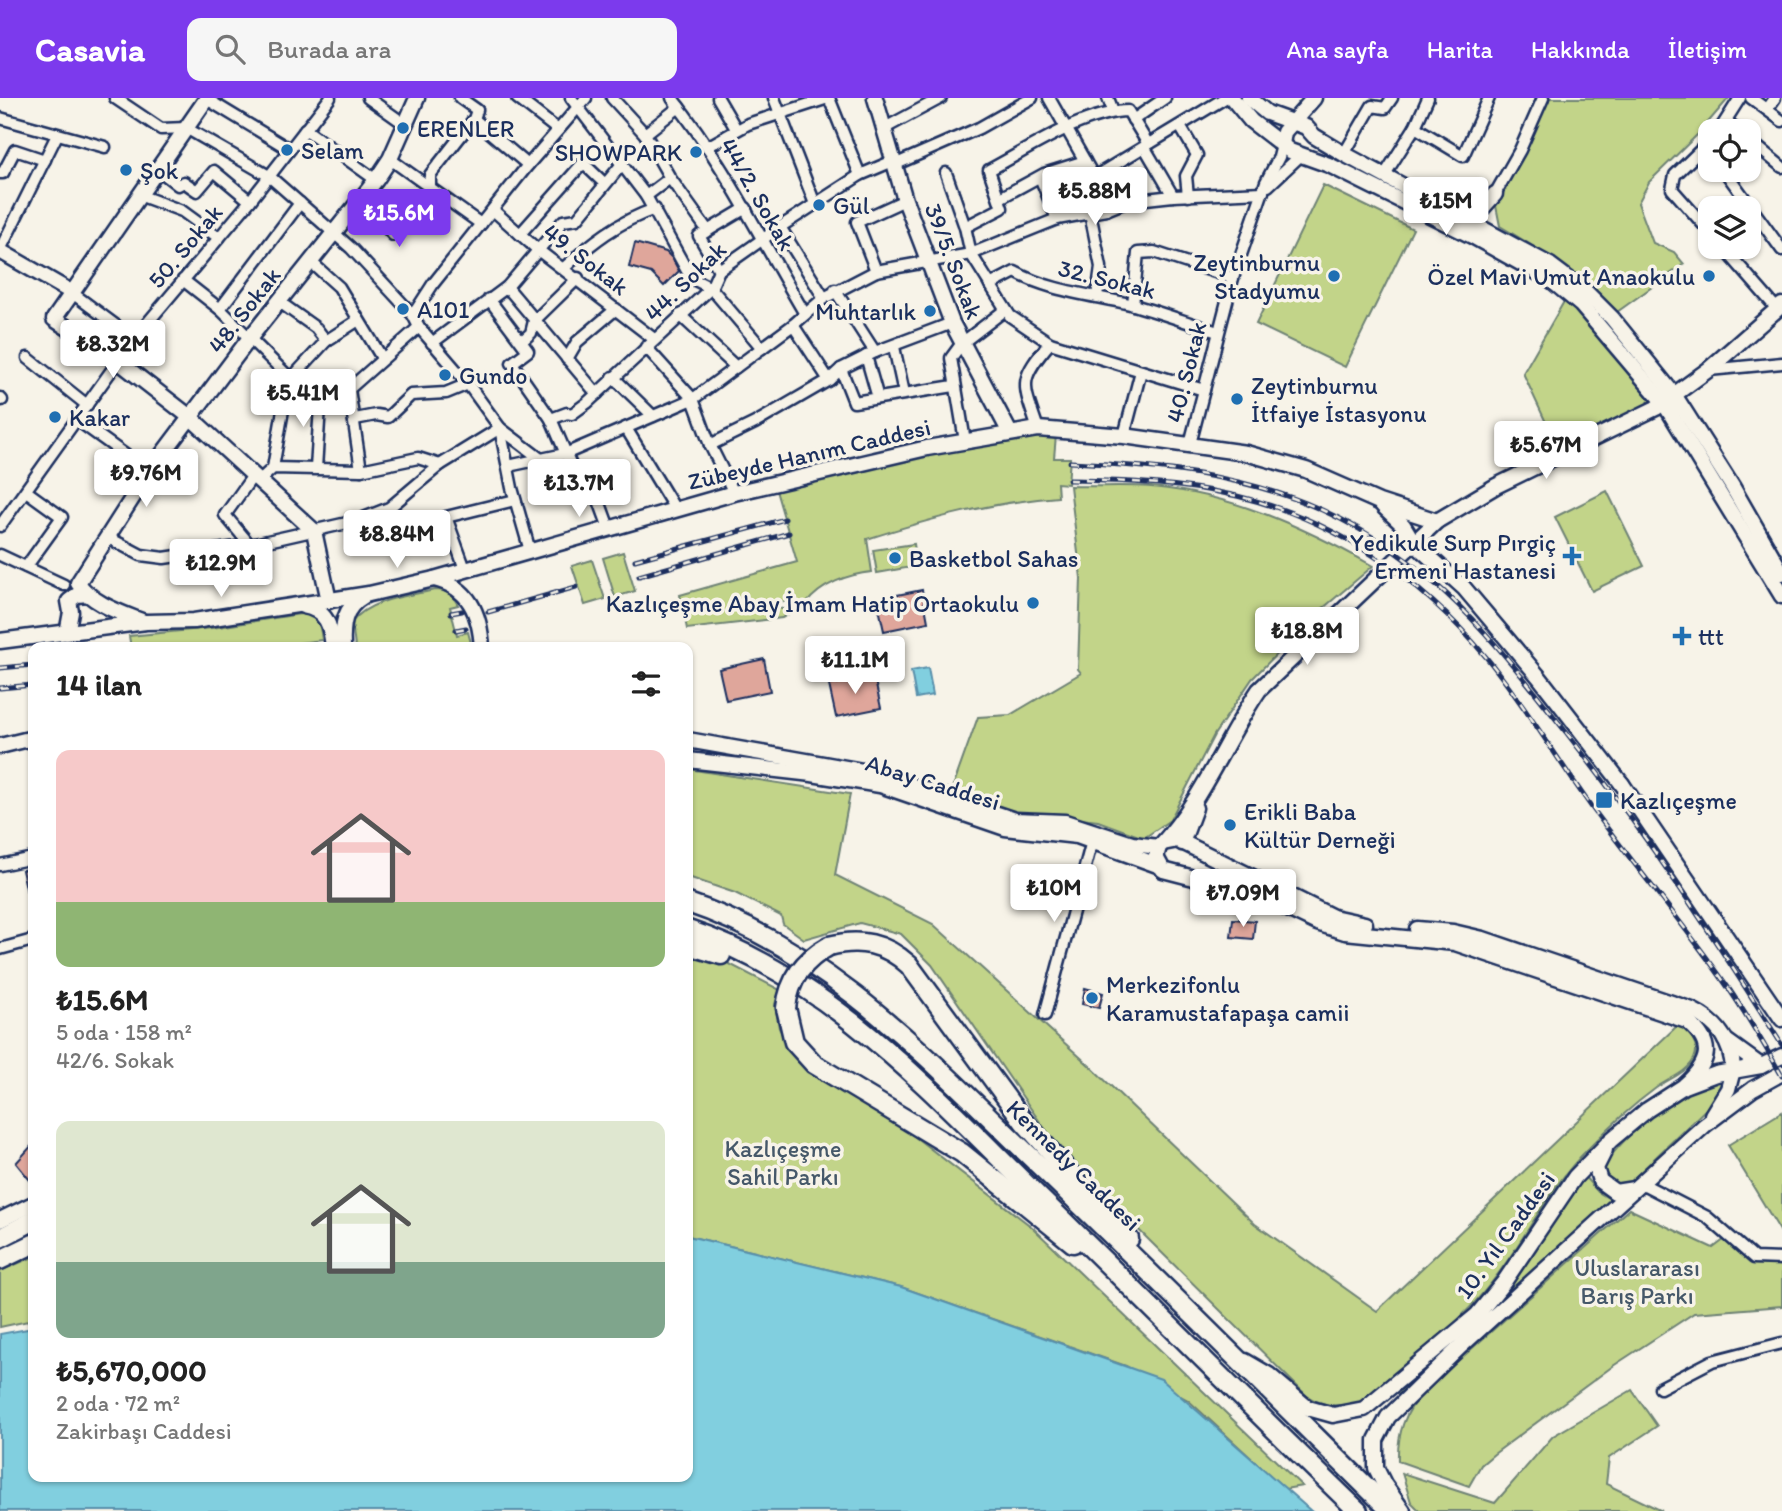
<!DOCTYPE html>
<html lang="tr">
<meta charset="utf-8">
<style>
body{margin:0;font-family:Itim,sans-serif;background:#f6f6f6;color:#222;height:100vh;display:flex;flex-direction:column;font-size:26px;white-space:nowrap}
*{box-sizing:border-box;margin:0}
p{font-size:23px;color:#767676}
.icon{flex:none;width:38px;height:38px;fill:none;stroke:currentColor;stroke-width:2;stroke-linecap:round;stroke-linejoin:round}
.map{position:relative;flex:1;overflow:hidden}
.details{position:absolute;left:28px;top:544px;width:665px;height:840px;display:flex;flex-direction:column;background:#fff;border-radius:14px;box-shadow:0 2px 5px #0004}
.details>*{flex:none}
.tools{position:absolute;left:1698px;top:21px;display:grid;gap:14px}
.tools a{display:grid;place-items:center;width:63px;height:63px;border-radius:14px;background:#fff;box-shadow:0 2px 5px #0004;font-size:35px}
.price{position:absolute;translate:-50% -60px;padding:0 16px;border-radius:7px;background:#fff;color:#222;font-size:23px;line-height:46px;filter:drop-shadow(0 2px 4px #0008)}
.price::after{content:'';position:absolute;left:50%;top:42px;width:21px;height:16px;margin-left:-10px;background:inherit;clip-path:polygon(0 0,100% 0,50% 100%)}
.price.active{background:#7c3aed;color:#fff}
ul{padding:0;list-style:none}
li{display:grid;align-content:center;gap:14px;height:371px;padding:0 28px}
li span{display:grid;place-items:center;height:217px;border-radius:14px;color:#555}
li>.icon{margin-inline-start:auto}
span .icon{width:126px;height:126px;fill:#fffc;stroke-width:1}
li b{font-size:30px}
h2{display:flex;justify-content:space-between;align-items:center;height:84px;padding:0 28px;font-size:30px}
header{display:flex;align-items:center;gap:42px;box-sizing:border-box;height:98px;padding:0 35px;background:#7c3aed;color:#fff}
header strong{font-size:33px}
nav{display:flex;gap:38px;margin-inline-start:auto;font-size:24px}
.search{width:490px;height:63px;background:#f6f6f6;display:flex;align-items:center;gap:18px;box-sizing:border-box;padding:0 24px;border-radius:14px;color:#767676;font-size:26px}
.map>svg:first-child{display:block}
.green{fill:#c2d489;stroke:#6e8274;stroke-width:2}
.water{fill:#81cfdf;stroke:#588fab;stroke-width:2}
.building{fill:#dfa69b;stroke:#1b2f5e;stroke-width:2}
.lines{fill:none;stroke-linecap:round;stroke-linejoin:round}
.street-casing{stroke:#1b2f5e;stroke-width:15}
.secondary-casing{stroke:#1b2f5e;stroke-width:19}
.primary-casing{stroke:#1b2f5e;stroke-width:19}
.highway-casing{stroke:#1b2f5e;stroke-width:23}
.street{stroke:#f7f3e8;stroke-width:10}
.secondary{stroke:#f7f3e8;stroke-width:14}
.primary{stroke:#f7f3e8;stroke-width:14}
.highway{stroke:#f7f3e8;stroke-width:18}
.rail-casing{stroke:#1b2f5e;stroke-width:5}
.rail{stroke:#f7f3e8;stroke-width:2.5;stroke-dasharray:8;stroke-linecap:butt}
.highway-bridge-casing{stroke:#1b2f5e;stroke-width:23;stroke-linecap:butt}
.highway-bridge{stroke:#f7f3e8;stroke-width:18}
.poi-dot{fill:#1f6fb2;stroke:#f7f3e8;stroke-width:2.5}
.labels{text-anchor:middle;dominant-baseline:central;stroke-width:7;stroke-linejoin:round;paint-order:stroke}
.poi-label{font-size:24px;fill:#1b2f5e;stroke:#f7f3e8;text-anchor:start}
.street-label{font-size:24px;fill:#1b2f5e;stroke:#f7f3e8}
.park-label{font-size:24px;fill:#455869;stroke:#f7f3e8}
</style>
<header>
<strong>Casavia</strong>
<div class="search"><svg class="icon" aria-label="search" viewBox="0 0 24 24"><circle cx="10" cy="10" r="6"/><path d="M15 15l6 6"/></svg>Burada ara</div>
<nav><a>Ana sayfa</a><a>Harita</a><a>Hakkında</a><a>İletişim</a></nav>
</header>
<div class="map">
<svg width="1782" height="1413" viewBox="0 0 1782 1413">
<rect width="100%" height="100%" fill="#f7f3e8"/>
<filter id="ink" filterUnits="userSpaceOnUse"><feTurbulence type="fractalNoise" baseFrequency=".0143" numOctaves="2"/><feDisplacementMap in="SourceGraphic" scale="14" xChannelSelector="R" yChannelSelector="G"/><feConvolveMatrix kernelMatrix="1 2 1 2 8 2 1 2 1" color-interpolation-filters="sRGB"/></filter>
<g filter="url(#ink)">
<g class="green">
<path d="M1548,0H1729L1698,36L1649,84L1638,105L1653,145L1674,154L1684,166L1617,214C1582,178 1542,153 1500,128L1496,108Z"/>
<path d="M1323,87L1413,131L1345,269L1256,226Z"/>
<path d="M1566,200L1607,245L1650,302L1647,309L1556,346L1523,275Z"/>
<path d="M1056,337L1054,360H1070L1068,386L1057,385L1058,399C992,404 929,421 867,441L872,474C848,476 820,487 806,506L777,503L767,510L766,513L777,510L789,512L791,515L782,520L687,531L680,497L797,464L775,389L930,353Z"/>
<path d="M1070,388C1097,389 1124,387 1151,389C1231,396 1304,429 1373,468L1315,517L1252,581L1214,637L1170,722L1144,740L1098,723L1013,713L951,694L978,619L1010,617L1081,575L1078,571L1081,480Z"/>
<path d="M1607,393L1644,468L1592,493L1555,419Z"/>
<path d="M914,446L917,468L877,475L873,452Z"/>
<path d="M623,454L635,493L615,499L603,460Z"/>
<path d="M592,462L605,501L585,507L572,468Z"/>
<path d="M435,492C447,492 452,496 458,507L450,509L457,537L468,534L472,549H355L352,524C369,501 408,498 435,492Z"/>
<path d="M300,516C319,517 320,525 322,542L284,547V550H131L129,538L212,530Z"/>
<path d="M688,671L850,696L835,777L933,826L1090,968L1255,1126L1377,1213L1678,927C1689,934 1701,946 1694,961C1687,975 1668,981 1656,990C1633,1007 1609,1029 1589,1050C1549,1089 1526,1141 1492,1184C1456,1230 1408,1265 1363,1303C1342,1309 1326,1310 1307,1298L1075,1069L1040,1024L932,867L901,836L860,825L804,841L783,826L781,818L735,795L688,779Z"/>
<path d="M688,854L716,859L780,892L775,906L779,930L798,964L897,1025L1032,1129L1302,1388L1285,1391L1188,1302L1126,1268L901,1189L688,1138Z"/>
<path d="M1725,980L1720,996L1708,1009L1631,1083C1620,1091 1607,1086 1604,1072C1606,1054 1662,1007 1679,997C1693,988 1710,985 1725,980Z"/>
<path d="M1782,1014V1136L1728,1047Z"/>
<path d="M1584,1078L1598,1094L1613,1103L1402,1299L1398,1295L1475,1228L1495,1206Z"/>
<path d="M1629,1111L1713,1150L1725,1141C1742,1159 1756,1172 1782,1165V1208L1694,1215L1613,1268L1494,1356L1481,1367L1469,1388L1398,1363C1397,1335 1405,1314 1423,1294Z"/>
<path d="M33,1159V1222L0,1229V1173Z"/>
<path d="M1632,1292L1657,1328L1609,1360L1606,1386L1662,1413H1420L1411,1404L1402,1375L1495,1405L1553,1338Z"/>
</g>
<g class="water">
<path d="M928,570L933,597L916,600L911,573Z"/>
<path d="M688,1138L901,1189L1161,1281L1311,1413H0V1236L33,1230V1379H688Z"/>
</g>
<g class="building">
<path d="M635,145L666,154L672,160L679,173L664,188L651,175L629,169Z"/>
<path d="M922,492L928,524L884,533L877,501Z"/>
<path d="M764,561L770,593L726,602L719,571Z"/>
<path d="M874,578L881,610L836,619L829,587Z"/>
<path d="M33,770V808H30L22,772Z"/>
<path d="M1233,821L1255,823L1253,841L1231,839Z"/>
<path d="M1085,890L1103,895L1099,910L1082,906Z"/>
<path d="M33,1046V1086L16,1065Z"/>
</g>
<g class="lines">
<g class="street-casing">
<g id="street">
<path d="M115,0L161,31L186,30L269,78L351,150L413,217L419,229L468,286L500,330L542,362"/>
<path d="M205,0L289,51"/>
<path d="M368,0L406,27"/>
<path d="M517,0L558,32"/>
<path d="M571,0L646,98L691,180L711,190L762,250"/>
<path d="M612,0L645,36L670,80L708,133"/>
<path d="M672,0C725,66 762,144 805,216"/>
<path d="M718,0L736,31"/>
<path d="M774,0L815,106"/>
<path d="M829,0L860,77"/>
<path d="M1049,0L1094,79L1106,112"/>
<path d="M1108,0L1113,13"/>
<path d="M1751,0L1782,23"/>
<path d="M1768,10L1775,0"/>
<path d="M0,20L105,49"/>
<path d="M474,21L528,67"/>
<path d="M1133,22L1165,0"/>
<path d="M1726,23L1739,33"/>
<path d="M1180,28L1197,57L1186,78L1188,98"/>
<path d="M1415,29L1463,58L1489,0"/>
<path d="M885,30L941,0"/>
<path d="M305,31L376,82"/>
<path d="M1719,33L1740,0"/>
<path d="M645,36L679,9"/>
<path d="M1748,41L1782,69"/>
<path d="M1710,43L1675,77L1672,91L1710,134"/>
<path d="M707,49L748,26L828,0"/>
<path d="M1145,50L1173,98"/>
<path d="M1344,56L1372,8L1385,10L1392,0"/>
<path d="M390,61L481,126"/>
<path d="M894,67L979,30L1032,0"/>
<path d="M159,72L178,87L184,84L197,93L214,73L250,103"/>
<path d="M1724,72L1782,152"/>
<path d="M0,75H3L15,52L45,62"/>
<path d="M946,75L965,129L971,156L1010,218L1050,245L1204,292"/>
<path d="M1384,78L1415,29L1428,0"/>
<path d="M1040,79L1057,121"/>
<path d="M1094,79L1225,0"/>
<path d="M1268,88L1301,57"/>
<path d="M1495,96L1520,52L1543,0"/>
<path d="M139,97L182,113L219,140"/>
<path d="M646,98L670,80"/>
<path d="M1000,100L1044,76L1085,63"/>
<path d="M362,101L393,137L430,90V77L474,21L477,12L460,0"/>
<path d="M493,112L538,152L654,241"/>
<path d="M1090,115L1101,169L1097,198"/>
<path d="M780,129L824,200"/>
<path d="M965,129L1002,110L989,72C1029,51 1083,14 1128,13L1148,46"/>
<path d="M520,136L583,65L604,85"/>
<path d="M1723,149L1777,211"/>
<path d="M0,152L57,37"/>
<path d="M311,164L339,189L382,260"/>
<path d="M564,170C591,145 619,123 655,111"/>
<path d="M719,172L699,138L746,110"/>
<path d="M876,173L857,124L905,102"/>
<path d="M183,182L220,211L297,287L321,293L349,291L419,229"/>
<path d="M990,187L1015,174C1049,193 1092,197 1130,206C1159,214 1189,225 1218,234"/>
<path d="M507,189L597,296"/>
<path d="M835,192L875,254"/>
<path d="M71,194L134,241"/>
<path d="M489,201L528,253L512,265L551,321L576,379L590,378L609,430"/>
<path d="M278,203L316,230L326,243"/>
<path d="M1133,207L1138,155L1154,154L1233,180"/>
<path d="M220,211L300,105"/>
<path d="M413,217L433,186L528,67L586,0"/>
<path d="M680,217L736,269"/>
<path d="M793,227L829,282"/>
<path d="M522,243L531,235L534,223L578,180"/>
<path d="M432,245L507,189L563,123L577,121L622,66"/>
<path d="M646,249L693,301L710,347L734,395"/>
<path d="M894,249L904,295"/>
<path d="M866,258L878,300"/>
<path d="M28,260L87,307"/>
<path d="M567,261L577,244L616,211"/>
<path d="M841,271L854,304L954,288"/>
<path d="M1709,272L1782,265"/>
<path d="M613,279L653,318"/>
<path d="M291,281L326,243L357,223"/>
<path d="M349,291L361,372"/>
<path d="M0,300L2,302"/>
<path d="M355,321L376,317L388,319L411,297L446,295L468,286"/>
<path d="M551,321L567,315L572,316L587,305L711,190L719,172L780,129L860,77L893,63"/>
<path d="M77,322L149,374"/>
<path d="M500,330L512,390L530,453"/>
<path d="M626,330L675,411"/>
<path d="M1038,331C1023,286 1017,283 1050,245"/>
<path d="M1124,338L1141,273"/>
<path d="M965,343L951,260L962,245L1005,212"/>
<path d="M1190,346L1233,180L1266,84L1279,59L1282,47"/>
<path d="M710,347L755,325L829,282L841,271L875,254L952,225"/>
<path d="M508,368L565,356L693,301L793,227L824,200L876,173L971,156L1057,121L1106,112L1128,103L1173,98L1263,94"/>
<path d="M273,370L283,312L297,287"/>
<path d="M316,370L321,293"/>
<path d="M259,383L273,370L361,372L418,360L440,367"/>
<path d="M26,393L62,419L26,469"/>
<path d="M0,428L134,241L250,103L330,0"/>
<path d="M107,439L141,457L164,460L250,447L356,423L389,410L440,367L500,330"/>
<path d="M250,447L225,417L252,379"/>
<path d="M0,457L64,487"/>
<path d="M465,471L446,419L515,402"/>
<path d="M0,767L33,760"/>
<path d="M0,851L33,842"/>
<path d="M1045,917L1092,743"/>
<path d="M1641,1085L1707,1119L1754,1160L1782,1161"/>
<path d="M1660,1290L1712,1263L1782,1245"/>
</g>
</g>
<g class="secondary-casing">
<g id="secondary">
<path d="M207,0L54,221L118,263L190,319L314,433L329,503"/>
<path d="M875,0L905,102L952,225L1010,335"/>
<path d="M1232,0L1251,23L1290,53L1329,67L1472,138L1551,182L1581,207L1664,305L1782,498"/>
<path d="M1249,0L1267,15L1306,29L1314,38L1344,56L1550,167L1586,194L1612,220L1675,298L1732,388L1782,475"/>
<path d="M1282,47L1284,34L1314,0"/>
<path d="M1460,120L1479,114L1495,96"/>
<path d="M0,153L71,194"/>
<path d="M1383,408L1403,427L1414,445L1464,490L1539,579L1622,686"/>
<path d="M434,481C469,489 480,515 482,550"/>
<path d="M303,508C327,512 331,528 333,550"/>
<path d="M144,524C122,515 92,506 78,485L149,374L249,241L376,82L390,61L417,0"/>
<path d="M67,535L71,514L69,503L77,497L88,496"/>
<path d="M0,543L146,524L194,523L369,496L434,481L734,395L927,350L1038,331L1124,338L1246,355L1306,372L1379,404L1437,423"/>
<path d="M343,550C342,527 343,510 364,498"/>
<path d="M688,642L874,675L1015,722L1065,724L1132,746L1159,749"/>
<path d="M0,648L33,640"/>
<path d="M688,662L812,676L880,687L1005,730L1077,738L1160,768"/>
<path d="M1163,745L1178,742L1333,819L1365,826"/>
<path d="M1182,745L1195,710"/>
<path d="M1417,831L1453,834L1483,841L1692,912C1717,924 1732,944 1733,972"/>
<path d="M1685,987C1710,964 1715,946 1687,923L1455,845L1345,834L1317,825L1256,796L1163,772L1156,759L1159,749C1202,703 1224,644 1259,592L1437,423L1496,388L1656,310L1708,272L1782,207"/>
</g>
</g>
<g class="primary-casing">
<g id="primary">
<path d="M1622,686L1782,921"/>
<path d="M1725,942L1761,968"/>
<path d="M1712,1017L1728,991L1733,972"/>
<path d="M1605,1052L1596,1070L1600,1083L1615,1094L1634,1091"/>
<path d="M0,1122L33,1106"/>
<path d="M1245,1263L1269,1277L1308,1310L1333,1317L1364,1311L1477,1217L1504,1184L1575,1079L1611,1042L1647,1012L1684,988L1716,976L1761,968L1782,958"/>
<path d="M1403,1413L1384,1386L1376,1370V1342L1388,1319L1461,1248L1705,1027L1753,991L1782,975"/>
</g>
</g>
<g class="highway-casing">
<g id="highway">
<path d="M688,805C832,853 933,966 1040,1068C1159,1182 1274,1298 1391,1413"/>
<path d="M688,832C830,879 933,996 1038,1098C1145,1202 1250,1309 1358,1413"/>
<path d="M688,847L721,857"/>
<path d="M829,848C860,840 885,845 909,867L1024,1024L1129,1141"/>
<path d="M786,910L794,944L814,966L962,1055L1073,1145"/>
<path d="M0,1140L33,1123"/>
<path d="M0,1162L33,1146"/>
</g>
</g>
<use href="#street" class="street"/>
<use href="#secondary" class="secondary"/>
<use href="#primary" class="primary"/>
<use href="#highway" class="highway"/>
<g class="rail-casing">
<g id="rail">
<path d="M1070,364C1157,368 1242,376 1322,412C1434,463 1496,544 1569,638C1647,737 1715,841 1782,947"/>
<path d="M1069,382C1125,383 1182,385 1237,398C1335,421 1422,482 1486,559C1525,607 1557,661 1593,711C1636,770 1685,827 1727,888C1747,917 1765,948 1782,978"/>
<path d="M635,462L785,421"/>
<path d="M639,478L789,435"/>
<path d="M488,514L576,489"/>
<path d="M451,515L462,513"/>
<path d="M456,532L466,530"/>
<path d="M309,550L322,548"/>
<path d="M0,570L33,567"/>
<path d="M0,590L33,587"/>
</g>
</g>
<use href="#rail" class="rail"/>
<g class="highway-bridge-casing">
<path id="highway-bridge" d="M786,910C789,881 804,862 829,848"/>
</g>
<use href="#highway-bridge" class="highway-bridge"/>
</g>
</g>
<g class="poi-dot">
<circle cx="403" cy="30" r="7"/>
<circle cx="287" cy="52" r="7"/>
<circle cx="696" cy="54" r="7"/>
<circle cx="126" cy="72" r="7"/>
<circle cx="819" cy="107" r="7"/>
<circle cx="1334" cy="178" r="7"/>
<circle cx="1709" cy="178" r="7"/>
<circle cx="403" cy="211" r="7"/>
<circle cx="930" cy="213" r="7"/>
<circle cx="445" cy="277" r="7"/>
<circle cx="1237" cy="301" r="7"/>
<circle cx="55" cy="319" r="7"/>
<path d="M1568.5 447.5h7v7h7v7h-7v7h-7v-7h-7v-7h7z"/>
<circle cx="895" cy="460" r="7"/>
<circle cx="1033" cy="505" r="7"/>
<path d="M1678.5 527.5h7v7h7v7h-7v7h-7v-7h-7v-7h7z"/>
<rect x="1595" y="693" width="18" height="18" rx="3.5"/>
<circle cx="1230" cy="727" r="7"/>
<circle cx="1092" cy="900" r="7"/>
</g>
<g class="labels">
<g class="poi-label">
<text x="417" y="30">ERENLER</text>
<text x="301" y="52">Selam</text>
<text x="682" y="54" text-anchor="end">SHOWPARK</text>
<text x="140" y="72">Şok</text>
<text x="833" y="107">Gül</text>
<text x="1320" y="164" text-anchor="end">Zeytinburnu<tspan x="1320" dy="28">Stadyumu</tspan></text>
<text x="1695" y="178" text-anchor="end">Özel Mavi Umut Anaokulu</text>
<text x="417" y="211">A101</text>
<text x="916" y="213" text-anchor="end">Muhtarlık</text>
<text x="459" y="277">Gundo</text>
<text x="1251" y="287">Zeytinburnu<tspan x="1251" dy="28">İtfaiye İstasyonu</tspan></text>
<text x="69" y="319">Kakar</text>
<text x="1556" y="444" text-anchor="end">Yedikule Surp Pırgiç<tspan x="1556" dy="28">Ermeni Hastanesi</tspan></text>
<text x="909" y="460">Basketbol Sahas</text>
<text x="1019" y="505" text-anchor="end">Kazlıçeşme Abay İmam Hatip Ortaokulu</text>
<text x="1698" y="538">ttt</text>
<text x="1620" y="702">Kazlıçeşme</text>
<text x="1244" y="713">Erikli Baba<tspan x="1244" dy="28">Kültür Derneği</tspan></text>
<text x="1106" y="886">Merkezifonlu<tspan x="1106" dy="28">Karamustafapaşa camii</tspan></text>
</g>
<g class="street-label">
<text transform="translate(758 96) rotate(60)">44/2. Sokak</text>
<text transform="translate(185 148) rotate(-50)">50. Sokak</text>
<text transform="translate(586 161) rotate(38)">49. Sokak</text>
<text transform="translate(954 163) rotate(69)">39/5. Sokak</text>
<text transform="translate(1107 181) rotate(14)">32. Sokak</text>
<text transform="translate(685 183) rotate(-44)">44. Sokak</text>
<text transform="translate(244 212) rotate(-52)">48. Sokak</text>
<text transform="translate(1186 274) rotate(-76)">40. Sokak</text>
<text transform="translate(809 356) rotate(-13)">Zübeyde Hanım Caddesi</text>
<text transform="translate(933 684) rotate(17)">Abay Caddesi</text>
<text transform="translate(1074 1067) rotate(44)">Kennedy Caddesi</text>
<text transform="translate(1505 1137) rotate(-54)">10. Yıl Caddesi</text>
</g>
<g class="park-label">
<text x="783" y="1050">Kazlıçeşme<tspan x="783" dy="28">Sahil Parkı</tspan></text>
<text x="1637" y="1169">Uluslararası<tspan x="1637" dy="28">Barış Parkı</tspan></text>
</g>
</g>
</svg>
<div class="tools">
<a><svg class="icon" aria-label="locate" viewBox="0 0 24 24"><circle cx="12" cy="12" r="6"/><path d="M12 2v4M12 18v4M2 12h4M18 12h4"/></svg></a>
<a><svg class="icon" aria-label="layers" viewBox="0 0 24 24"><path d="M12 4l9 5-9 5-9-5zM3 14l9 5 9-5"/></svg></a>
</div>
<b class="price" style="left:1095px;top:129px">₺5.88M</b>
<b class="price" style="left:1446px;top:139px">₺15M</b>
<b class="price active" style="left:399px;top:151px">₺15.6M</b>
<b class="price" style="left:113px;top:282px">₺8.32M</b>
<b class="price" style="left:303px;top:331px">₺5.41M</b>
<b class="price" style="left:1546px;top:383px">₺5.67M</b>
<b class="price" style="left:146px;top:411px">₺9.76M</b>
<b class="price" style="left:579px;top:421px">₺13.7M</b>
<b class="price" style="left:397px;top:472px">₺8.84M</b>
<b class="price" style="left:221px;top:501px">₺12.9M</b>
<b class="price" style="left:1307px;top:569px">₺18.8M</b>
<b class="price" style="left:855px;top:598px">₺11.1M</b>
<b class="price" style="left:1054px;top:826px">₺10M</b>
<b class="price" style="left:1243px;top:831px">₺7.09M</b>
<section class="details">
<h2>14 ilan<svg class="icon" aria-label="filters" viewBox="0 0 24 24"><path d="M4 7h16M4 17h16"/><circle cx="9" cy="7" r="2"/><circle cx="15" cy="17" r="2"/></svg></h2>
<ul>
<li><span style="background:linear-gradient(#f6c9c9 70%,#8fb573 0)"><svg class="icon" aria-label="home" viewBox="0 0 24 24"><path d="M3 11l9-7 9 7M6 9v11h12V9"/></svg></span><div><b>₺15.6M</b><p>5 oda · 158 m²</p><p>42/6. Sokak</p></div></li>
<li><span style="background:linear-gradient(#dfe7d0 65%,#7fa58c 0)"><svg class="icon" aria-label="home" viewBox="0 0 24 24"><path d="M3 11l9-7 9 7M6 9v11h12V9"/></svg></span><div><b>₺5,670,000</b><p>2 oda · 72 m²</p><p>Zakirbaşı Caddesi</p></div></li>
</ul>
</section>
</div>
